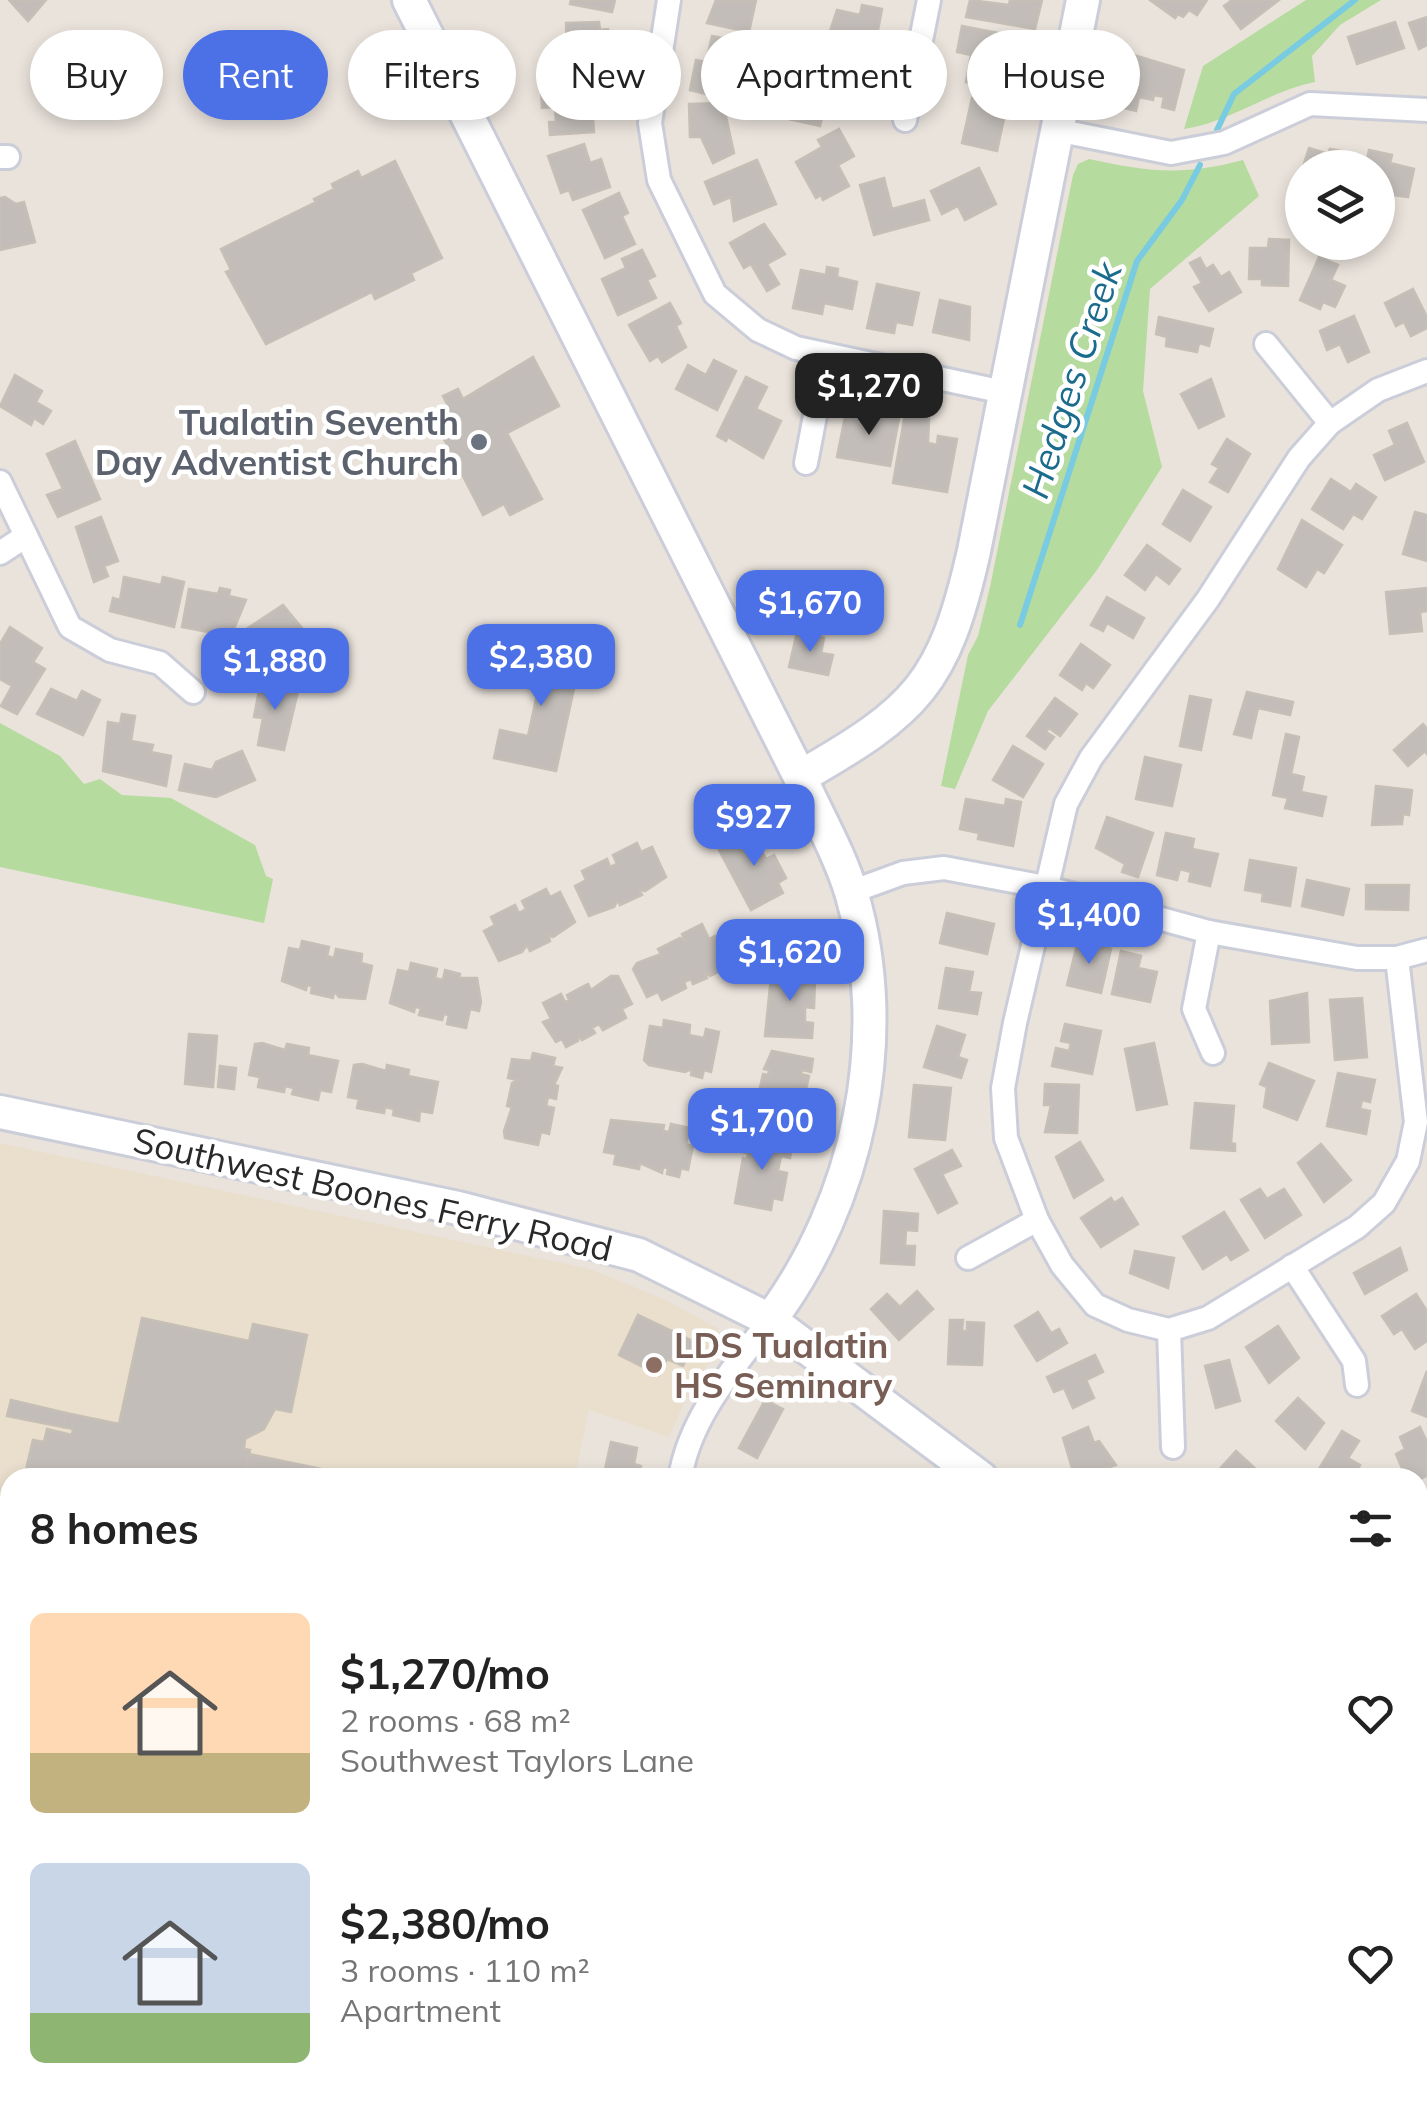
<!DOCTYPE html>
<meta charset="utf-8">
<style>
body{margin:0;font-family:Mulish,sans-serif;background:#f6f6f6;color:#222;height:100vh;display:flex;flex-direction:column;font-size:38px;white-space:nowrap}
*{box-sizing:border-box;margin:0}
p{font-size:32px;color:#767676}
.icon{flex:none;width:55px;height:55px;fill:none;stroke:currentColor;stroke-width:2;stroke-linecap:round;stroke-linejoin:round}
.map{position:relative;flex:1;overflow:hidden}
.side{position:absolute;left:0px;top:1468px;width:1428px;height:642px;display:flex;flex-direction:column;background:#fff;border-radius:30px 30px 0 0;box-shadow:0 5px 15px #0003}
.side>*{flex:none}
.guide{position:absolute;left:30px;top:30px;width:1368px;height:90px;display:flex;gap:20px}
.fabs{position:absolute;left:1285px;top:150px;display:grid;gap:20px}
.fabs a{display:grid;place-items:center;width:110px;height:110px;border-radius:50%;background:#fff;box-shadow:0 5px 15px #0003;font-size:50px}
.price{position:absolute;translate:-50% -85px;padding:0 22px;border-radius:20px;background:#4c71e7;color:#fff;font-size:32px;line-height:65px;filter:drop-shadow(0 2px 5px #0008)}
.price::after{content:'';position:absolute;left:50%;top:60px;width:30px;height:22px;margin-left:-15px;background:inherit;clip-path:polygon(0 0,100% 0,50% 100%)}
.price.active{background:#222;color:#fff}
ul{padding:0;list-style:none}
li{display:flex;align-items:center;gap:30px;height:250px;padding:0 30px}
li span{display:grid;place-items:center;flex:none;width:280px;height:200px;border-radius:15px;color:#555}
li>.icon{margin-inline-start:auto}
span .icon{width:120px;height:120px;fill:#fffc;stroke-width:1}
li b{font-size:42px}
h2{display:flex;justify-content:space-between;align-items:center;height:120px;padding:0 30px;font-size:42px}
.tag{padding:0 35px;border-radius:45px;background:#fff;box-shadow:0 5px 15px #0003;font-size:35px;line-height:90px}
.tag.active{background:#4c71e7;color:#fff}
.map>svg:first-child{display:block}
.education{fill:#eadfcd}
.green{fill:#b6db9e}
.pitch{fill:#c7e29b}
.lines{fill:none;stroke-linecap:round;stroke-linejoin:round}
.stream{stroke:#79cbe2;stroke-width:6}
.building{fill:#c2bdb9;stroke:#c5bfb6;stroke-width:2.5}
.street-casing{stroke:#cbced9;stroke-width:28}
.secondary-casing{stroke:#cbced9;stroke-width:38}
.street{stroke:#fff;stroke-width:22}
.secondary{stroke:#fff;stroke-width:32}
.worship-dot{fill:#6b7280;stroke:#fff;stroke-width:4}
.education-dot{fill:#8d6e63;stroke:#fff;stroke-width:4}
.labels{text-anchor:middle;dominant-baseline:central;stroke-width:9;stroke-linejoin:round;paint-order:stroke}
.worship-label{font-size:35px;font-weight:bold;fill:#5b616d;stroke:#fff;text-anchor:end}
.street-label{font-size:35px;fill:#292929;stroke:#fff}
.education-label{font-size:35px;font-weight:bold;fill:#785e54;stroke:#fff;text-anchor:start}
.water-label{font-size:38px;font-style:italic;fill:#1a6b8c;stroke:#fff}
</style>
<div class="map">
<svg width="1427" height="2108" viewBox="0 0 1427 2108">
<rect width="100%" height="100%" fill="#eae3dc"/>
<path class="education" d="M0,1143L590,1269L668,1301L717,1328L724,1341L688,1394L669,1437L589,1410L575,1477L10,1478V2100H1418V1806L1427,1809V2108H0Z"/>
<g class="green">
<path d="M1306,0H1381L1340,25L1312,56L1315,82C1269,91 1231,122 1184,129L1203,66Z"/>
<path d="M1089,159C1149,172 1183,176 1243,160L1259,196L1150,289L1143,391L1162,467L1097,570L988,711L955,789L941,786L968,655L978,636L990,587L1073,175L1078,164Z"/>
<path d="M0,723L60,756L84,784L100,779L122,795L171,798L255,845L266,876L273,879L264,923L0,867Z"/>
</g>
<g class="pitch">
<path d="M0,2056L10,2058V2100H206L208,2108H0Z"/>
<path d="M364,2100H571L601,2108H362Z"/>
<path d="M1120,2100H1296L1295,2108H1156Z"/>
</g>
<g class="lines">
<g class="stream">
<path d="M1217,130L1234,94L1355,0"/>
<path d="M1020,625L1137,261L1182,200L1200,165"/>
</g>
</g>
<g class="building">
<path d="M9,0H46L28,21Z"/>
<path d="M571,0H615L612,12L570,4Z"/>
<path d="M716,0H756L749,32L707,23Z"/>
<path d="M970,0L1009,5L1010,0H1042L1035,29L966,17Z"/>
<path d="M1150,0H1207L1197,15L1189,10L1183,17L1178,14L1175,18Z"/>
<path d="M1232,0H1279L1241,29L1224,6Z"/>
<path d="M862,5L882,9L877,35L868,33L863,58L845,54L847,41L828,37L837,10L860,15Z"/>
<path d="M1427,17V45L1419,49L1409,23Z"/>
<path d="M599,22L600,30L608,29L611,40L613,72L591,73V64L567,65L566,23Z"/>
<path d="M1395,22L1404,48L1357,64L1348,37Z"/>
<path d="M962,26L1029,39L1024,67L1012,65L1006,91L966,82L971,55L957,52Z"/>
<path d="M712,36L755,45L744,94L712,87L710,95L690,90L696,60L711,63L713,55L708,54Z"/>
<path d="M1117,50L1184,70L1174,110L1162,107L1164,97L1154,95L1153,100L1139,97L1136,111L1104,103Z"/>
<path d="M829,71L847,75L840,105L826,102L820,126L789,119L799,73L827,79Z"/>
<path d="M604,80L606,101L592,102L594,132L550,135L549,122H556L555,107L542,108L541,84Z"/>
<path d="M972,98L1007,105L997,151L962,143Z"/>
<path d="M723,103L734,153L713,163L701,137H690L689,104Z"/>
<path d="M839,129L854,156L838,165L849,186L823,200L821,195L816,198L796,162L822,147L818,140Z"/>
<path d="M584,144L590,163L601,159L610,187L573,200L569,190L561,193L548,156Z"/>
<path d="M1309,148L1328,154L1330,149L1358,154L1354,168H1302V173H1301Z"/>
<path d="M1369,150L1392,155L1390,163L1414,169L1408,197L1378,193V168H1365Z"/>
<path d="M757,160L776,204L734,221L731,197L714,204L705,182Z"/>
<path d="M395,161L442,258L411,273L414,280L375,299L372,292L266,344L226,272L231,270L221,249L316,202L314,199L334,189L332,184L358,171L361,178Z"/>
<path d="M979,168L996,204L965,220L958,206L942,214L931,191Z"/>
<path d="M884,178L892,209L924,200L929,220L874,235L860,185Z"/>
<path d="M619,193L628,213L622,216L635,244L605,258L583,210Z"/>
<path d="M5,197L16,204L24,202L35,242L0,250V198Z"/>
<path d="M764,224L785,254L767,264L779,284L767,291L751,264L744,268L730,243Z"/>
<path d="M1269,239L1289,240L1288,286L1262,285V279H1249L1250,248H1268Z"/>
<path d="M642,250L655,276L647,280L656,298L618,315L602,279L626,268L622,259Z"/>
<path d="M1319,257L1338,265L1331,280L1345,286L1335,307L1323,302L1320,309L1300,300Z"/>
<path d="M1200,258L1206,269L1213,265L1221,277L1229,272L1241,292L1209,311L1194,287L1202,283L1190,263Z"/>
<path d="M827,267L838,269L837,277L857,282L852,309L824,303L822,314L793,308L801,270L826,275Z"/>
<path d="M877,284L919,293L912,325L896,322L894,333L867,328Z"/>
<path d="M1413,289L1427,317V328L1411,336L1404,322L1396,326L1385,303Z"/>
<path d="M940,300L970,307L969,340L933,332Z"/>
<path d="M670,303L681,323L676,326L686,347L662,362L658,356L650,361L629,325Z"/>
<path d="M1354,316L1369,352L1348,362L1340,344L1327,350L1320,331Z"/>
<path d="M1159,317L1213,329L1209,346L1199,343L1197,352L1166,346L1167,337L1156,334Z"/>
<path d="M533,357L559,406L507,433L542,499L510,515L504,504L483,515L432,416L449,408L443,396L458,389L463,399Z"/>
<path d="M714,360L736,371L717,410L676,389L688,365L706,375Z"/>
<path d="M15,375L42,391L36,402L51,411L43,424L34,418L31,425L0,406Z"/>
<path d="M746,377L767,387L756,409L781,421L763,458L728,437L726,441L717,436Z"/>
<path d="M1211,379L1224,416L1199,428L1181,394Z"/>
<path d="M878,409L900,413L890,466L837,457L846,412L871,417L869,425L874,426Z"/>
<path d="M905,414L929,419L928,443L937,445L938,436L957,439L947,492L893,483Z"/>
<path d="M1407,423L1424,462L1385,480L1374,455L1395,445L1389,431Z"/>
<path d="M1227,439L1250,454L1228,492L1210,482L1219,468L1212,464Z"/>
<path d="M75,441L100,499L58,517L47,495L63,489L47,454Z"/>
<path d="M1331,479L1351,492L1356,484L1376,497L1362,519L1353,514L1343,529L1312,509Z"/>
<path d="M1183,490L1211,507L1190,541L1163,524Z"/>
<path d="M1415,512L1427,515V561L1403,554Z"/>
<path d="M101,517L118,561L104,566L108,576L94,582L76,527Z"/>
<path d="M1302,520L1342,545L1324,573L1317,569L1306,587L1278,569Z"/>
<path d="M1147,545L1180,569L1169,584L1156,574L1145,590L1125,575Z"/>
<path d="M124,577L161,585L163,577L184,582L174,627L110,611L113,598L120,600Z"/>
<path d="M220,588L230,590L229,596L246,600L233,631L229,636L182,627L189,589L218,594Z"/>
<path d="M1427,588V611L1420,612L1422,631L1390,634L1386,592Z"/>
<path d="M1107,597L1144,618L1133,638L1107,623L1103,631L1091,625Z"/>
<path d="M283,605L311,639L275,664L245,630Z"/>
<path d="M10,627L42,648L33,662L45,669L17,714L1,706L12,686L0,679V644Z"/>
<path d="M797,632L824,638L821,653L833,655L828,675L789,667Z"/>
<path d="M1081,644L1110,665L1093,688L1086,683L1082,690L1060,675Z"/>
<path d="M517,647L580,661L556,771L494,758L500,730L528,736L538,690L509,684Z"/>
<path d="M261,680L299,687L284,750L258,745L263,718L254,717Z"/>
<path d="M51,689L77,701L82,691L100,700L83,735L37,714Z"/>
<path d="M1247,692L1293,702L1290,715L1258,708L1251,738L1234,734Z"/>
<path d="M1190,696L1211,700L1201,750L1180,746Z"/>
<path d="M1055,698L1077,714L1060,736L1049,728L1046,732L1054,737L1045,749L1027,736Z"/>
<path d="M122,714L135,716L131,741L153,745L151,752L171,756L166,786L103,771L108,722L120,724Z"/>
<path d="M1423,724L1427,729V754L1425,751L1408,766L1394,750Z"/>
<path d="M1286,734L1299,737L1291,774L1304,777L1301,792L1326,797L1322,816L1285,808L1288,798L1273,795Z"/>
<path d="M1013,746L1043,764L1023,797L993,780Z"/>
<path d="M242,751L255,780L216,797L179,790L185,764L212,770L216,762Z"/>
<path d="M1145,757L1181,765L1172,806L1136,799Z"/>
<path d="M1376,786L1412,790L1409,815L1403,814L1402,824L1372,825Z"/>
<path d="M966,799L1005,806L1006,799L1021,802L1013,846L978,839L979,833L960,829Z"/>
<path d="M1107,817L1153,833L1138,877L1122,872L1125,864L1096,848Z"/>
<path d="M761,828L767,841L759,846L766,859L774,855L786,878L778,883L783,893L751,910L719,850Z"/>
<path d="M1166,833L1194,839L1192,849L1218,854L1210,886L1189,881L1191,872L1180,869L1177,880L1157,875Z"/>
<path d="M637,843L641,852L652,847L666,877L645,891L639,889L642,895L620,905L618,900L614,907L589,916L575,886L586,880L582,871L607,859L610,867L617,864L613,855Z"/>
<path d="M1250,860L1296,868L1290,906L1262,901L1263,893L1245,890Z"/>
<path d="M1307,880L1349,889L1343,915L1302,906Z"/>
<path d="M1366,885H1409L1408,910L1366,909Z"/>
<path d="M546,889L550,897L560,892L575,922L553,937L548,935L550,941L530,951L527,945L522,952L499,961L484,931L495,925L491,917L515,905L519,913L526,909L522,901Z"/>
<path d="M947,913L994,924L987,954L940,943Z"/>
<path d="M702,924L709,939L715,936L726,958L718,962L722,970L710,976L704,972L707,978L693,984L691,979L684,982L686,988L662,1000L658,992L647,997L633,969L637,963L661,954L658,949L680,938L685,941L682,934Z"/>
<path d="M302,941L329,947L327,956L334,958L336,949L362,954L361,963L372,966L365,999L339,997L334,991L333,998L311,993L312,986L307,985L306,990L282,981L289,948L300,950Z"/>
<path d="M1078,941L1111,949L1101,993L1067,985Z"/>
<path d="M1121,951L1141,956L1138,968L1157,972L1150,1002L1112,994Z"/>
<path d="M411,963L437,969L435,978L443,980L445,970L460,974L459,978H477L481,1002L479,1011L470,1009L466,1028L447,1024L449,1015L444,1014L442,1020L419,1015L421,1008L415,1007L414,1012L390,1003L398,970L409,972Z"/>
<path d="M772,967L807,970L806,980H815L814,1008L805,1007V1022L813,1023L812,1038L765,1036Z"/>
<path d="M946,968L973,972L969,992L981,993L977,1014L939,1008Z"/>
<path d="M611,976H618L632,1004L622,1009L626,1018L603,1030L599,1024L592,1028L595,1033L582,1040L579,1035L578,1041L566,1047L562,1039L556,1042L543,1022L551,1019L543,1003L561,994L565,1002L569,1000L567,995L588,984L591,990Z"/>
<path d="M1307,993L1309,1042L1272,1044L1270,1001Z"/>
<path d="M1362,998L1367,1057L1335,1060L1330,1000Z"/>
<path d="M664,1020L690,1025L689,1035L704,1038L706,1029L719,1032L711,1072L704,1070L702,1078L691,1075L692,1069L685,1072L649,1065L644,1060L650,1026L663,1028Z"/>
<path d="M1065,1024L1101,1031L1092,1074L1052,1066L1056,1048L1069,1051L1071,1043L1061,1041Z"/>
<path d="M937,1026L965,1035L958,1057L967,1060L961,1078L924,1067Z"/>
<path d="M189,1034L217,1036L213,1087L185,1084Z"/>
<path d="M262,1043L285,1050L287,1044L309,1048L308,1055L338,1061L331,1092L320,1090L318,1100L292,1094L294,1088L285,1086L284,1092L258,1087L260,1077L249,1075L255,1044Z"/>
<path d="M1154,1043L1167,1104L1137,1110L1125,1049Z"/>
<path d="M772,1051L813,1059L811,1072L802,1070L801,1074L809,1076L806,1089L798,1088L797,1096L805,1098L802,1112L793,1110L801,1116L798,1131L758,1123L759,1115L754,1114L756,1102L762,1103L763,1098L758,1097L763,1074L768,1075L769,1070L764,1069Z"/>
<path d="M533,1053L555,1058L553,1066L562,1068L554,1085L558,1086L556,1099L548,1097L546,1106L554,1108L549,1134L541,1132L538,1145L505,1138L504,1131L512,1107L507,1106L512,1083L518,1080L508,1078L512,1059L531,1061Z"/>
<path d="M1269,1063L1314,1081L1297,1120L1264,1107L1267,1087L1260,1084Z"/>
<path d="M362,1064L386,1071L387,1065L409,1070L408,1076L438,1082L432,1113L420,1111L419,1121L393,1115L394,1109L385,1107L384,1113L357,1108L359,1099L348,1097L354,1065Z"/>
<path d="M220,1066L236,1068L234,1089L218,1087Z"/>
<path d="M1338,1073L1375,1080L1370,1102L1362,1100L1360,1109L1370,1111L1366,1134L1327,1126Z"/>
<path d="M1045,1084L1079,1085L1077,1133L1045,1132L1051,1105H1044Z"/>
<path d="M914,1085L951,1088L945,1140L909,1137Z"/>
<path d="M1195,1103L1234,1106L1231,1143L1235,1144V1151L1191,1148Z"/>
<path d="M611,1120L664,1125L663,1131L669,1132L671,1124L690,1128L686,1144L693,1146L688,1170L681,1168L679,1177L667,1174L668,1168L663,1167L662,1173L640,1163L639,1169L614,1164L616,1154L604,1152Z"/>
<path d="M753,1136L792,1143L790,1158L781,1156L778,1171L787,1173L782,1200L773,1198L771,1210L735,1203L743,1158L747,1159L748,1153L742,1152L745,1140L752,1142Z"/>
<path d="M1080,1142L1103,1180L1074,1198L1056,1157Z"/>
<path d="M1321,1144L1351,1180L1324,1202L1298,1163Z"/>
<path d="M952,1150L961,1166L942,1174L957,1203L938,1213L915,1169Z"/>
<path d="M1260,1189L1267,1199L1284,1189L1301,1215L1265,1238L1241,1200Z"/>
<path d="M1111,1198L1114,1203L1122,1198L1138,1224L1101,1247L1081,1218Z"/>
<path d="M884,1211L918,1214L917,1231L906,1230L905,1246H915L914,1265L881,1263Z"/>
<path d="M1224,1212L1248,1250L1231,1260L1227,1254L1203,1269L1183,1237Z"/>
<path d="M1400,1248L1407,1270L1365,1294L1354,1273Z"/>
<path d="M1135,1251L1174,1258L1168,1288L1130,1273Z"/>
<path d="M917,1291L933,1309L899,1340L871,1309L887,1294L900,1307Z"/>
<path d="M1416,1294L1427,1311V1341L1415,1349L1402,1329L1394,1334L1382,1316Z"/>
<path d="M1038,1312L1051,1333L1059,1329L1067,1343L1037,1361L1015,1326Z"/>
<path d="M638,1315L695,1342L683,1366L667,1359L659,1375L619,1355Z"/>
<path d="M142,1318L249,1341L253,1324L307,1335L291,1412L275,1409L264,1429L245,1439L244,1449L250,1450L246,1467L296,1478H24L33,1440L44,1442L47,1429L72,1435L73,1429L63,1427L66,1413L119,1424Z"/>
<path d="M950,1320H963L962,1331H967V1322L984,1323L982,1365L948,1364Z"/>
<path d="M1278,1326L1299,1358L1269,1383L1246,1347Z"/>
<path d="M1095,1355L1103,1372L1086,1380L1094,1398L1073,1408L1064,1388L1054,1392L1047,1377Z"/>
<path d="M1229,1360L1240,1401L1216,1408L1205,1366Z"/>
<path d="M1427,1371V1417L1412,1411Z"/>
<path d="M1298,1398L1324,1423L1305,1449L1276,1421Z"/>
<path d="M11,1400L66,1413L63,1427L7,1416Z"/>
<path d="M765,1400L783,1409L757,1458L739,1448Z"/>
<path d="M1088,1427L1094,1443L1099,1441L1116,1465L1075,1478L1063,1438Z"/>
<path d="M1420,1427L1427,1442V1476L1418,1480L1406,1478L1396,1454L1405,1449L1400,1437Z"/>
<path d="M1342,1431L1359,1441L1348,1458L1360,1465L1354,1478H1336L1319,1469Z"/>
<path d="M611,1442L637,1448L634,1464L641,1466L638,1478L604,1474Z"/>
<path d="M1236,1451L1261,1474L1258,1478H1225L1218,1471Z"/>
<path d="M249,1454L355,1476L370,1478H296L246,1467Z"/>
<path d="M7,1611H10V1659L0,1656V1628Z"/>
<path d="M0,1684L10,1686V1712L0,1710Z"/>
<path d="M0,1747L10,1749V1923L0,1921Z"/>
<path d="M0,1939L10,1942V1996L0,1994Z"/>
</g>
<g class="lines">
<g class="street-casing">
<g id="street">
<path d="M669,0L650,123L659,180L715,294L758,330L796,348L1004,392"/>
<path d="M905,120L929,0"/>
<path d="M1056,130L1171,153L1224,143L1310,104L1427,110"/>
<path d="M0,157H8"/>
<path d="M1266,344L1330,423"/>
<path d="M806,463L826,358"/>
<path d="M0,482L70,627L110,650L160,663L193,692"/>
<path d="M0,553L26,536"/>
<path d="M851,892L903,873L944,868L1045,887L1209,932L1357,958H1397L1427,950"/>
<path d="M1209,932L1194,1009L1213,1053"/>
<path d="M1397,958L1416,1122L1408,1161L1384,1203L1357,1227L1208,1318L1169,1330L1128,1320L1095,1305L1062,1265L1037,1220L1006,1138L1003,1088L1015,1023L1066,804L1091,758L1208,599L1299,458L1330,423L1378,390L1427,371"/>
<path d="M968,1258L1037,1220"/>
<path d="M1292,1266L1354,1361L1357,1385"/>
<path d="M1169,1330L1173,1447"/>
<path d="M680,1478C690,1416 734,1368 770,1320"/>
</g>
</g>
<g class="secondary-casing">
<g id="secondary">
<path d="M409,0L800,777"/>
<path d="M0,1112L458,1208L639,1255L770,1320L981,1478"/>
<path d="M770,1320C858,1203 894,1037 852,895C840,854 817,815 800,777C917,710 944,684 974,551L1083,0"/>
<path d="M1418,1760L1427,1762"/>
</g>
</g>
<use href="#street" class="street"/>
<use href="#secondary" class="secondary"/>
</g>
<circle class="worship-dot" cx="479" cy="442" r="10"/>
<circle class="education-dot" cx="654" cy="1365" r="10"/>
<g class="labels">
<g class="worship-label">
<text x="459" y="422">Tualatin Seventh<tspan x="459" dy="40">Day Adventist Church</tspan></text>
</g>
<g class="street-label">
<text transform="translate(373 1194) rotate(13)">Southwest Boones Ferry Road</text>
</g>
<g class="education-label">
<text x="674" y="1345">LDS Tualatin<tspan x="674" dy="40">HS Seminary</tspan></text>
</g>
<g class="water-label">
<text transform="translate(1071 380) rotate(-72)">Hedges Creek</text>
</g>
</g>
</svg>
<div class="fabs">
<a><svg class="icon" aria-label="layers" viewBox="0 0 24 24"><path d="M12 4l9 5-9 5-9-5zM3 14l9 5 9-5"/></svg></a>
</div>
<b class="price active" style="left:869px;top:438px">$1,270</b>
<b class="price" style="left:810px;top:655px">$1,670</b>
<b class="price" style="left:541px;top:709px">$2,380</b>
<b class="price" style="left:275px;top:713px">$1,880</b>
<b class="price" style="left:754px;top:869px">$927</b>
<b class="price" style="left:1089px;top:967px">$1,400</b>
<b class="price" style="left:790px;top:1004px">$1,620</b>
<b class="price" style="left:762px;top:1173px">$1,700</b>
<div class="guide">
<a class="tag">Buy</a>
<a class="tag active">Rent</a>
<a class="tag">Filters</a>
<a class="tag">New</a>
<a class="tag">Apartment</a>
<a class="tag">House</a>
</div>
<section class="side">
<h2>8 homes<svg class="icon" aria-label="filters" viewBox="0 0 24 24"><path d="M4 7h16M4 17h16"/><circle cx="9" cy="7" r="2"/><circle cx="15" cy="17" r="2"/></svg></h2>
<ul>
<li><span style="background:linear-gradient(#ffd9b3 70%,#c2b280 0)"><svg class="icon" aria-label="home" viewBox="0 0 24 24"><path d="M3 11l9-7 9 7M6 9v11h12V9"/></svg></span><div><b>$1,270/mo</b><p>2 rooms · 68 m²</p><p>Southwest Taylors Lane</p></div><svg class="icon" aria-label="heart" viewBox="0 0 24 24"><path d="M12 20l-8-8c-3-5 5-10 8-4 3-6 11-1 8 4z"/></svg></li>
<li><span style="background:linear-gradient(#c9d6e8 75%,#8fb573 0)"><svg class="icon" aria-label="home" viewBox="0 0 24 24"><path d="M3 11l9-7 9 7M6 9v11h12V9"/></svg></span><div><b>$2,380/mo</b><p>3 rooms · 110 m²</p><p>Apartment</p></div><svg class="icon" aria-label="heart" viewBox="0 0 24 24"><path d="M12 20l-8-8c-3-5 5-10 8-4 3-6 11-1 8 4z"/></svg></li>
</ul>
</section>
</div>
